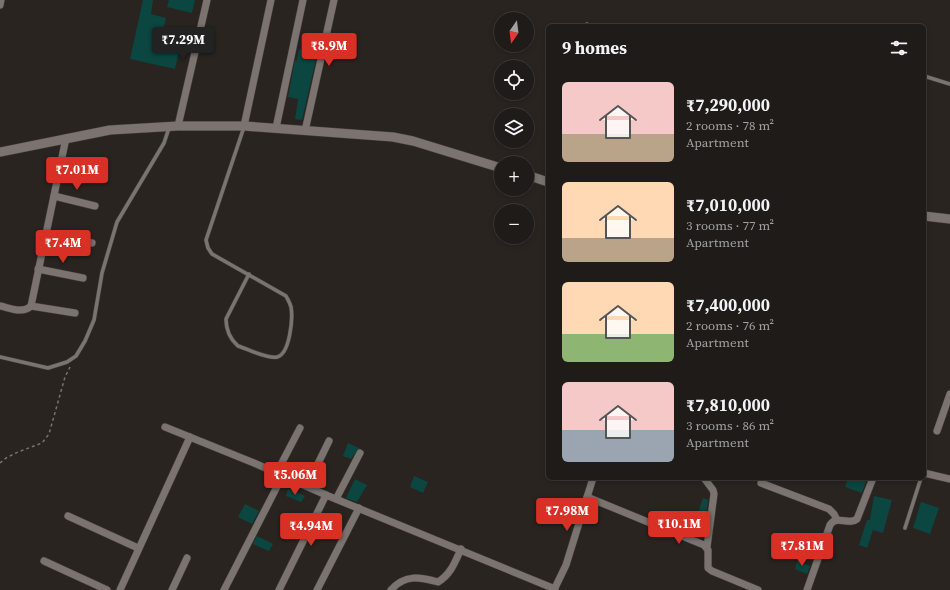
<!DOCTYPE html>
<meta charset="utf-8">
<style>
body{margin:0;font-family:"Source Serif 4",serif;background:#2c2825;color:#f1f3f6;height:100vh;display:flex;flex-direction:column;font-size:15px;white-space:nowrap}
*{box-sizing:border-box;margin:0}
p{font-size:13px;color:#a1a1a2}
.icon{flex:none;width:22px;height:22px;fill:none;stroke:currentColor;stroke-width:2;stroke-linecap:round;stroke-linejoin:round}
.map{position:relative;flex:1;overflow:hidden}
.panel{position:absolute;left:546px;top:24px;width:380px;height:456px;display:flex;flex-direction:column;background:#1f1b18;border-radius:6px;box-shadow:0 2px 6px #0003,0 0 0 1px #3c3937}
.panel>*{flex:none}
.needle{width:26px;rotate:194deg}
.controls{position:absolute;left:494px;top:12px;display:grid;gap:8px}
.controls a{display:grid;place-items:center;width:40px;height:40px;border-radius:50%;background:#1f1b18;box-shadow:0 2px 6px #0003,0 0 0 1px #3c3937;font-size:20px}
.price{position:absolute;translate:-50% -34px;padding:0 9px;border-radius:4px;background:#d93025;color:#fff;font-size:13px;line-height:26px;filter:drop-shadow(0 1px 2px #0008)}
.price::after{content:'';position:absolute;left:50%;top:24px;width:12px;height:9px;margin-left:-6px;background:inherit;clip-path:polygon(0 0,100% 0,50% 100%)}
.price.current{background:#222;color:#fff}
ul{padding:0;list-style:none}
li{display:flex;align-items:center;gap:12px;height:100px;padding:0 16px}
li span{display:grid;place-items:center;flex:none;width:112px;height:80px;border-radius:6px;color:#555}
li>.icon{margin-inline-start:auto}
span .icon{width:48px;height:48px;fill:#fffc;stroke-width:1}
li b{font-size:17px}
h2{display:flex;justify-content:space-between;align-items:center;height:48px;padding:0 16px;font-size:17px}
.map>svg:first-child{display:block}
.building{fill:#0b4641}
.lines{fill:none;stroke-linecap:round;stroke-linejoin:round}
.service-casing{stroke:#433e3b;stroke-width:4.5}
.minor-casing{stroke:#433e3b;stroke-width:8}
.tertiary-casing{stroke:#433e3b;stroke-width:10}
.path{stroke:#787370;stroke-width:1.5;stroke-dasharray:3 3;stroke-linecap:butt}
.service{stroke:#7a736f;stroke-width:3.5}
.minor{stroke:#7a736f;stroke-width:7}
.tertiary{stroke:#7a736f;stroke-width:9}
</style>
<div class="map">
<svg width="950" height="590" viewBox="0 0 950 590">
<rect width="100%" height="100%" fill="#292420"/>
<g class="building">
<path d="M143,0H153L151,14L166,18L160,43L180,47L175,69L130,59Z"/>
<path d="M169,0H195L192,13L167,7Z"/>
<path d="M310,44L319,46L302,120L295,119L298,99L288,97L295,60L297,61L299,49L309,51Z"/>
<path d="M348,443L359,448L351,459L343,456Z"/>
<path d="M414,476L428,482L423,493L410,487Z"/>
<path d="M848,478H856L866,481L862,493L845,487Z"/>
<path d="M355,479L367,485L357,502L346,498Z"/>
<path d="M288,489L305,496L301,502L286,496Z"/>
<path d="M874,496L892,500L883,533L873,530L867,548L859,545L867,520H870Z"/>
<path d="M703,498L708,500L706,519L697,516Z"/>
<path d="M921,502L939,508L930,534L913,528Z"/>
<path d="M245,504L259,511L252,524L238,517Z"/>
<path d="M257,536L273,544L269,551L253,544Z"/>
<path d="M797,561L810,566L807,574L795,569Z"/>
</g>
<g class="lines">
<g class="service-casing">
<g id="service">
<path d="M586,26L587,24"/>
<path d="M924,76L950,84"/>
<path d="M244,127L206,240L208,248L212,254L286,296C288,300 290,303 291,307C293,318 290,354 277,357C267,359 248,349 238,346C230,339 226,329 226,319L249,274"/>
<path d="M546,181L548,173"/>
<path d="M0,357L48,368L67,362L76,356L85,341L94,320L102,273L117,222L164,143L169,128"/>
<path d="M905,528L921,478"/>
</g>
</g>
<g class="minor-casing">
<g id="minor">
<path d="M0,5L1,0"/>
<path d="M178,126L207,0"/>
<path d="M244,126L271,0"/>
<path d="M276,128L303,0"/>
<path d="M305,131L334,0"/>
<path d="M54,196L95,206"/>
<path d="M46,233L92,243"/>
<path d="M38,269L83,278"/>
<path d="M0,306C10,308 23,314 31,306L66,138"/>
<path d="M31,306L75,313"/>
<path d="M165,427L254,463L326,495L555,589"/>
<path d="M937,431L950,394"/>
<path d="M277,472L300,428"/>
<path d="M924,473L950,479"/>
<path d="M704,478L713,490L714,494L707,547"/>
<path d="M763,478L761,483L829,509L834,514L837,520"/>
<path d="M307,486L329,441"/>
<path d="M587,497L704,545L708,550V568L712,571L758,590"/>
<path d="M336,499L360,453"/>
<path d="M68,516L138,548"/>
<path d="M44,561L107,590"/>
<path d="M120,590L190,437"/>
<path d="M172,590L187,558"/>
<path d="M224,590L283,475"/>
<path d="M279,590L326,495"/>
<path d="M317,590L359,508"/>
<path d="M391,590C405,574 420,577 438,582C451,574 455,562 461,549"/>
<path d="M554,590L566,565L593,478"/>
<path d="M807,590L830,525C837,514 849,526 857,519L873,478"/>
</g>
</g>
<g class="tertiary-casing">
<g id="tertiary">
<path d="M0,152L110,130L178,126H244L393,137L413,141L501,168"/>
<path d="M527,175L548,182"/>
<path d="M924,216L950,219"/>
</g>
</g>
<path class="path" d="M0,463L6,458L18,452L42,443L49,434L65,377L70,367"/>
<use href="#service" class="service"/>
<use href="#minor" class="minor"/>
<use href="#tertiary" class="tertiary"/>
</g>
</svg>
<div class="controls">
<a><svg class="needle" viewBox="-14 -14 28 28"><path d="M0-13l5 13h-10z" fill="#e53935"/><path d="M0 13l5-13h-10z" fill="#a1a1a2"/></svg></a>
<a><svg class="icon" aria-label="locate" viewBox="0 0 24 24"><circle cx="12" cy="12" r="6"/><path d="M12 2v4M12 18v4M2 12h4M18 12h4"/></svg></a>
<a><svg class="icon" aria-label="layers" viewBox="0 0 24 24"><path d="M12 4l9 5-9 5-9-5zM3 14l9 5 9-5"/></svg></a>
<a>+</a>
<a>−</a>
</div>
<b class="price current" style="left:183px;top:61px">₹7.29M</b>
<b class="price" style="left:329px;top:67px">₹8.9M</b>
<b class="price" style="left:77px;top:191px">₹7.01M</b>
<b class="price" style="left:63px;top:264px">₹7.4M</b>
<b class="price" style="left:295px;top:496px">₹5.06M</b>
<b class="price" style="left:567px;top:532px">₹7.98M</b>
<b class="price" style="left:679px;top:545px">₹10.1M</b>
<b class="price" style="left:311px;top:547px">₹4.94M</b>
<b class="price" style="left:802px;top:567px">₹7.81M</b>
<section class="panel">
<h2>9 homes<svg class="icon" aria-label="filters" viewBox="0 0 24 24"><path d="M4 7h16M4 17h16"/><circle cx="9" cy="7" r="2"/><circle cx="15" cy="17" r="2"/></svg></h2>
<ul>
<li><span style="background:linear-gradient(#f6c9c9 65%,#b9a48a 0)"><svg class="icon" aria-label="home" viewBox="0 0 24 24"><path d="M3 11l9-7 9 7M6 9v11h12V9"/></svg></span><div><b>₹7,290,000</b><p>2 rooms · 78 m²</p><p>Apartment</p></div></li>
<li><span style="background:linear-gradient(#ffd9b3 70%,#b9a48a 0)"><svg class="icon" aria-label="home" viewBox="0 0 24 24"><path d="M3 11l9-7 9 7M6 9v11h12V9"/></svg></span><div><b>₹7,010,000</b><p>3 rooms · 77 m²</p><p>Apartment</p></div></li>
<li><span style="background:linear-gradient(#ffd9b3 65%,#8fb573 0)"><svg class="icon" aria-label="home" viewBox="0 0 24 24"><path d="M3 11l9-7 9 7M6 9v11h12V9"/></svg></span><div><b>₹7,400,000</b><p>2 rooms · 76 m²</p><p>Apartment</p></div></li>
<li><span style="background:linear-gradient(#f6c9c9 60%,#9aa5b1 0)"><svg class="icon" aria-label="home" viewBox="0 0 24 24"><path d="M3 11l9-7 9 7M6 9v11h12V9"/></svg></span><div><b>₹7,810,000</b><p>3 rooms · 86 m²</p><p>Apartment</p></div></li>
</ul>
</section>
</div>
